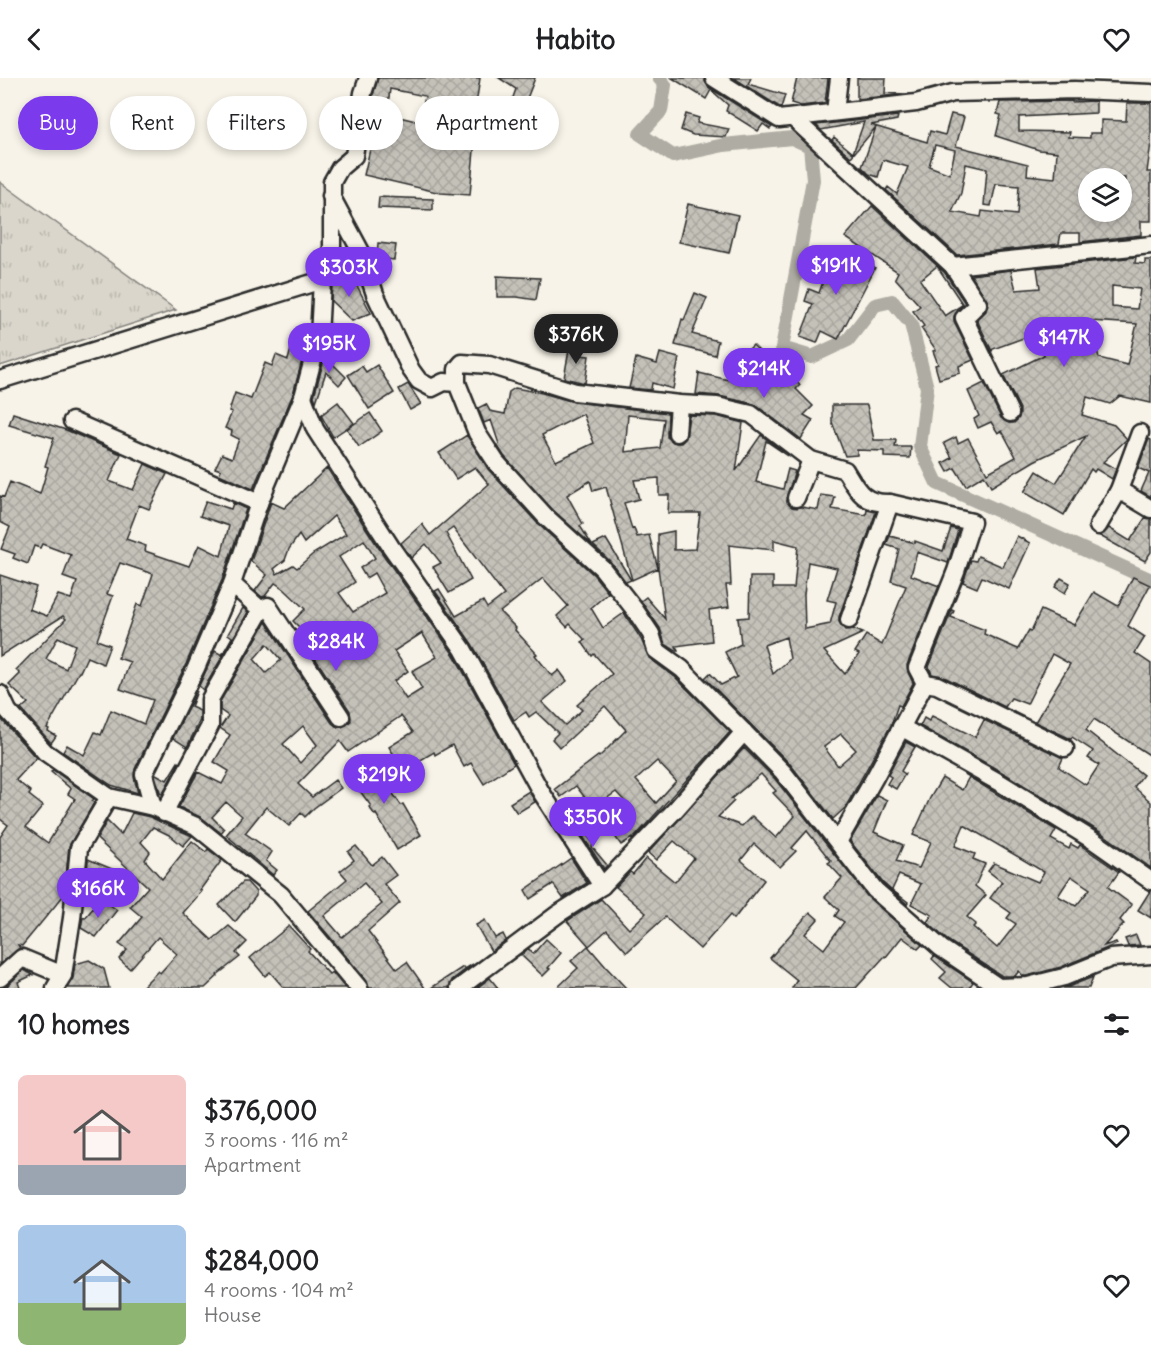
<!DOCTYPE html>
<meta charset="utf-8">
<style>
body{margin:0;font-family:Delius,sans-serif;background:#f6f6f6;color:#202124;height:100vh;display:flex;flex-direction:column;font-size:22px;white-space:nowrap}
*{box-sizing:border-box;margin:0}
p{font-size:20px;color:#757577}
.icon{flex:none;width:33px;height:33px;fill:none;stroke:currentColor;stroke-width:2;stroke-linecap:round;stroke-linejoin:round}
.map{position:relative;height:910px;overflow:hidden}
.panel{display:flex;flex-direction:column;background:#fff;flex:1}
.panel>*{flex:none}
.banner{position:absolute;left:18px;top:18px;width:600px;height:54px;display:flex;gap:12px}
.fabs{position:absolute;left:1078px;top:90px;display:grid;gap:12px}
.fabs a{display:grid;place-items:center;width:54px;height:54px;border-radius:50%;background:#fff;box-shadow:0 3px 9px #0003;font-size:30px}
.price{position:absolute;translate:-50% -51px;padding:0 14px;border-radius:21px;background:#7c3aed;color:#fff;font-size:20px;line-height:39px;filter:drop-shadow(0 2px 3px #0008)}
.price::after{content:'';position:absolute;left:50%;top:36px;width:18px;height:14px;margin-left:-9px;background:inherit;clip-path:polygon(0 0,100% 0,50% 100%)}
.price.current{background:#222;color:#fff}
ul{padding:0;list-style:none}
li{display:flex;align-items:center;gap:18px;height:150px;padding:0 18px}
li span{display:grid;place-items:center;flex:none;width:168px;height:120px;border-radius:9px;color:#555}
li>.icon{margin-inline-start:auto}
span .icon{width:72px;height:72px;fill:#fffc;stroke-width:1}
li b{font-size:26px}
h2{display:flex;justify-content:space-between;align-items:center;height:72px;padding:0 18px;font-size:26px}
.chip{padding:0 21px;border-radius:27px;background:#fff;box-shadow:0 3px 9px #0003;font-size:21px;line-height:54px}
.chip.current{background:#7c3aed;color:#fff}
header{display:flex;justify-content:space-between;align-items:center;height:78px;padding:0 18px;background:#fff;font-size:27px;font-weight:800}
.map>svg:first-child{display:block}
.grass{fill:url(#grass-tufts);stroke:#82807c;stroke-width:1.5}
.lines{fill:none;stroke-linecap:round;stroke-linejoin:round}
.canal{stroke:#afaca4;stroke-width:14}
.building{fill:url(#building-cross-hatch);stroke:#2b2b2b;stroke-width:1.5;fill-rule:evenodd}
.minor-casing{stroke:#2b2b2b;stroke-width:21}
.minor{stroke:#f7f3e8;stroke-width:16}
</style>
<header><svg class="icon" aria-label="back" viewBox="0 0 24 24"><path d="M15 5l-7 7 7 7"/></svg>Habito<svg class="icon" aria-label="heart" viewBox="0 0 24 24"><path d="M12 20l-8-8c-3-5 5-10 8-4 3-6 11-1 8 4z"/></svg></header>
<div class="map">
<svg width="1151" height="910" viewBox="0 0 1151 910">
<defs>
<pattern id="grass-tufts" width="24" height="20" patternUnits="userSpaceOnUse" patternTransform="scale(1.5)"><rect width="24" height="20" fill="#dad6cc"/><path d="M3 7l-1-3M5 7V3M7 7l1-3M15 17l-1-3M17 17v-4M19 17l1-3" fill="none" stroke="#bbb8af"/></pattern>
<pattern id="building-cross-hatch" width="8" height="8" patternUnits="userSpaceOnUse" patternTransform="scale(1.5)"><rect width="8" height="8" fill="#c4c1b9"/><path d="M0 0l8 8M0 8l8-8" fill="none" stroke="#a9a69f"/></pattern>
</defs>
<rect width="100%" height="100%" fill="#f7f3e8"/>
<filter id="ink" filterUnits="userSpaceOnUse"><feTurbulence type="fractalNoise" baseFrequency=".0167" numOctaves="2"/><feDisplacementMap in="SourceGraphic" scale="12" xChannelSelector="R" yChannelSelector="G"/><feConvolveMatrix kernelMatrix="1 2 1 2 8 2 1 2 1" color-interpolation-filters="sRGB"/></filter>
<g filter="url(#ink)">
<path class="grass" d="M0,104L176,232L0,288Z"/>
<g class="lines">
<path class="canal" d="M659,0L665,7L661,33L640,56L673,78L724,67L792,60L810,68L813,102L782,270L812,279L848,262L875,227L892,223L911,246L927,310L920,369L937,405L1151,502"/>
</g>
<g class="building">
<path d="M378,0H435L464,2V0H480L476,27H488L487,39H477L470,117L441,115L364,97L375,50L369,49L373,17ZM390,11L425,18L420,44L387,36Z"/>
<path d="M499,0H535L522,33L510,28L516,11Z"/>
<path d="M672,0H704L708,9L772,49L770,51L763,46L758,53L726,33L728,27L711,12L706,21Z"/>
<path d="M734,0H751L748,6L785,17L781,30Z"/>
<path d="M797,0H828L825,25L801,28L791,25Z"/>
<path d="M857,0H886L885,15L906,16L857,21Z"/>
<path d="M1072,23V24L1096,23V35L1019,39V53L1070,54L1069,59L1090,60V55H1101V42L1126,43L1127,25H1151V65L1147,94H1151V143H1141V157L1080,164V155H1061L1059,166L957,177L886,112L888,109L897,116L908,89L883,82L878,99L869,96L862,89L876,49L851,79L832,62L834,59L853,75L864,44L821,52L816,47L898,38L897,42L871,47L927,64L930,53L945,57L951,36L964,39L956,68L1028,86L1027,97L1055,100L1057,74L1039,72L996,58L1001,37L997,36L1000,24ZM935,67L955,72L950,96L929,88ZM966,86L987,91L984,127L991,128L996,106L1019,108L1017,137L982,133L981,139L952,134L961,115ZM1089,100H1125L1124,129H1122V134H1089Z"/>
<path d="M686,36L699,40L697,45L729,51L726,59L693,57L681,52Z"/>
<path d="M379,119L433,121V132L378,130Z"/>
<path d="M688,126L738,137L729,175L679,164Z"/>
<path d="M872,128L945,195L965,225L963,227L937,188L920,202L945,238L962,227L954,238V244L973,282L959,288L960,295L939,301L935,287L938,286L933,273L936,272L921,250L924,248L913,233L920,228L895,200L898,194L845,159Z"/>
<path d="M378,165L396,167L394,182L377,180Z"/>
<path d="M831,173L875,190L838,261L822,253L817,265L800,259L813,226L805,223L809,211L819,215L827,192L820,190Z"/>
<path d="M1136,179L1135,185L1145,186V182H1151V325L1120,318L1110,326L1087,319L1082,337L1114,347L1127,361L1103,384L1116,391L1112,401L1096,391L1094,394L1091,391L1064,437L1024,414L1037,393L1056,405L1086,358L1034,383L991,409L984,397L966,408L955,390L948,394L943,385L952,380L944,365L956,359L958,365L968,360L987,395L1016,379L1002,353L998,355L991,344L978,350L974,341L979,338L968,313L984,305L1001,340L1009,345H1014L1019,340L1020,331L1003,297L1044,277L1037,255L993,271L992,273L977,242L986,233L988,224L971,197L1011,192L1016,212L1040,210L1037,190ZM1112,208L1140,211L1137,231L1112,229ZM1090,243L1137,246L1127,287L1099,280Z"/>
<path d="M349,192L371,235L352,243L331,223L332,208Z"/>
<path d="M497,198L540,200L536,222L517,219H497Z"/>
<path d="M695,215L707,220L692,256L718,263L715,277L675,267L682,241L684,242Z"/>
<path d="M294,260L307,264L293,316L253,411L219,396L221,392L215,390L222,376L232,380L239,361L231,357L232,353L225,350L232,334L229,333L235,315L251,321L265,285L272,288L276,277L288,282Z"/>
<path d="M570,266L581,268L580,277L589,278L585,305L564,300Z"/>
<path d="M753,267L765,279L785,295L759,288L745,275Z"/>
<path d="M334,272L330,283L346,299L339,307L326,294L316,324L314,318L324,282Z"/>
<path d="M660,275L679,280L673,311L652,305L651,312L629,310L636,280L657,286Z"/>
<path d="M377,287L394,315L369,331L348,297L362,288L366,294Z"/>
<path d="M699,295L746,306L749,303L785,308L787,297L800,307L796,311L813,328L804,337L813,342L801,361L754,326L719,318L696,316Z"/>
<path d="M408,306L421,326L410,332L399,311Z"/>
<path d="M515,310L542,315L574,324L668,335L667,359L676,365H681L686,360L689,337L716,338L743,345L736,393L761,357L788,378L766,363L756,404L783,411L788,391L795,393L786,421L792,429H802L818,432L821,417L835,419L832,431L866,437L867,432L876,434L839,539V544L845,552L853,551L863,555L824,573L845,596L859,576L855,574L866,557L882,567L906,508L891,503L899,471L886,467L890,458L915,465V463L943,473L951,450L958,452L948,485L917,474L911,497L939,508L907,587L908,594L913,605L901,628L898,627L891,647L845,730L833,741L791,687L705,600L710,595L721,607L737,599L725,574L741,566L738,540L749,539L750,499H773V510H794L798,468L774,462V472L729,467L731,507H726L729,529L709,532L712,563L676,568L678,573H676L665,566L660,550L641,523L646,519L665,541L658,490V456L674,453V472L695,471L700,435H668L669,417H659V400L634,402L639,421L624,425L632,451L634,450L637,459L649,457L658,490L632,502L606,409L593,413L590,403L567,417L583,446L580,448L592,467L553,432L504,378L497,367L499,366L491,342L484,345L478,330L486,326L490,333L505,336L509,314ZM583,336L594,365L556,383L542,357ZM628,337L664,341L660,370L625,374ZM808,484L837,490L827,522L836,524L830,546L805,551L804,516ZM786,559L790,581L773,596L764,567ZM841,656L856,672L838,688L824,669Z"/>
<path d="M338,324L354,345L333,359L321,337Z"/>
<path d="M832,327H867L874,362H896L895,369H911L910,380L884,379V373L857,372V377L845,378L832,344Z"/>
<path d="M13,335L66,352L121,376L109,403L133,412L145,386L167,396L149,431L139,427L126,461L146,468L145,473L189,488L199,467L221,478L229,448L200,438L206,423L231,431L233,425L246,431L222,502L186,586L135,691L134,699L138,715L111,707L63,674L67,667L84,677L95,654L101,657L111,632L144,646L153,622L120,611L130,584L118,580L137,526L142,528L153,496L120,485L107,516L113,518L97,562L110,567L103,586L87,579L80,594H79L47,650L49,651L48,653L56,658L51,665L21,631L28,625L9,607L20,596L16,592L66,541L63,538L0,578V497L36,509L29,531L47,538L58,517L71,521L77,504L63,499L71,477L42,466L40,470L34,468L28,486L13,480L15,476L1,471L10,449L0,444V418L4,419L10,404L40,416L48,389L45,388L54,360L9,347ZM58,559L75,567L66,591L46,581Z"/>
<path d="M370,335L382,353L359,369L347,351Z"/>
<path d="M467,357L488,391L538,446L594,497L608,515L591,530L603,550L624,535L641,561L649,580L675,599L730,654L633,761L632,760L621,767L607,747L631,730L616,714L593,730L576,708L561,719L555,711L598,678L599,679L626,652L605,628L560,670L552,661L558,655L536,634L529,639L526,634L514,642L472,566L435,513L439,511L456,538L483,523L487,530L504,517L453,450L446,455L471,502L449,515L433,489L441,485L426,466L411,480L401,465L422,446L430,457L489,406L475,389L456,401L439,375ZM543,500L568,528L557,538L567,549L570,546L585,562L582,564L592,578L594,576L612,596L577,627L582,632L565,647L542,624L567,603L559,592L552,598L535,577L537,576L515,552L516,550L500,534ZM657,683L676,703L656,725L636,702Z"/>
<path d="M1149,361L1151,362V419L1141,413L1149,395L1138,390Z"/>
<path d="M327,390L382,475L454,577L514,686L484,706L471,685L464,689L452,667L435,677L434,674L414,686L413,684L402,690L389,669L413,654L401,638L348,674L340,663L298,706L312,719L335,702L341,710L314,730L305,739L301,735L289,748L266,729L245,755L272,774L266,783L277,792L273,797L226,757L242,738L226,724L212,739L224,751L221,755L202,740L179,729L198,694L222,706L229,693L214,684L230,657L220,650L228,638L220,632V624L266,544L332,645L337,649H342L351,643L350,633L315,580L321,576L307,557L293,543L305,531L284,511L275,505L265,518L262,519L255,513L267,497L251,483L271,424L284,430ZM334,438L346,456L313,476L297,490L293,487L277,496L274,491L285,482L289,471L299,457L304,465ZM364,462L375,480L360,490L366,500L374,495L385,515L353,534L339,515L355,504L339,479ZM422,555L437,579L412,593L422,611L406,621L394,603L408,593L394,573ZM267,566L281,582L266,595L254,581ZM303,648L317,667L300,685L283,666Z"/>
<path d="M1145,440L1151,441V474L1145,483L1100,458L1109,450L1130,463Z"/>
<path d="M1017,458L1030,465L1009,511L982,499L977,510L963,504L971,482L976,483L978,478L1003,489Z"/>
<path d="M606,461L631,502L626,504L610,483L593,467Z"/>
<path d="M1133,499L1150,507L1128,548L1145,559L1135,575L1151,586V678L1094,641L1086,652L1143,697L1134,709L1151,724V790L1100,754L1007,697L920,648L924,640L929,643L932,638L975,659L984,642L1063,680L1059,689L1086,707L1099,687L1088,680L1093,673L1072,659L1071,661L1035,644L1070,586L1052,576L1027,626L1011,620L1005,629L942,598L932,596L929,589L952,532L954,533L951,539L985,552L984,556L1018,571L1029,552L1031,553L1041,532L1074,547L1094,514L1118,528Z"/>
<path d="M1061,500L1070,505L1065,515L1055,509Z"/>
<path d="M243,530L248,534L203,612L199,608L215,573L222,577L232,559L228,556Z"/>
<path d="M197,613L191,629L200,633V642L187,669L173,660Z"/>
<path d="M0,640L36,680L16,702L31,714L29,717L43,728L26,749L48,765L75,721L68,716L71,711L51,694L53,692L94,721L92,723L94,725L69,768L64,817L22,868L18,867L20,870L0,886V759L8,747L0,741Z"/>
<path d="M906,664L915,669L901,693L905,696L896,711L887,706L891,699L888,697Z"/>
<path d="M744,670L775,701L867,818L922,867L918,871L902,859L886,879L885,878L856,910H792L797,902L770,880L810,834L818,841L805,856L824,871L844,844L835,838L839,832L825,819L842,800L828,785L831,783L807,753L792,770L796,773L780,789L754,766L741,782L764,802L734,841L730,837L700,871L665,839L627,874L607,852L589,868L567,843L601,821L629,851L646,835L616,809L630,794L633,796L646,780L675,804L694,780L674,763L656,782L648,775ZM761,696L776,713L773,715L795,738L776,760L752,738L742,748L718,739L734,723L731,721Z"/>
<path d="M369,682L401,727L403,726L421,757L397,772L376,736L375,737L369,729L371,728L354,705L353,706L344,697Z"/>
<path d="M178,684L179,685L162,716L160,714L155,697L156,696L167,702Z"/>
<path d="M969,699L1056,752L1051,761L1069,771L1071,766L1078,770L1080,767L1119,794L1108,809L1132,827L1120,842L1124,846L1104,868L1116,864L1117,866L1061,889L1027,898H1023L1019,893L1015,898H1002L947,862L927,844L932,837L911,826L921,806L899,797L892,812L908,824L907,826L883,805L850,763L877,717L887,722L874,754L903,767L896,783L919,790L931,764L913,757L930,720L942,700L962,712ZM964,747L1044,794L1038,804L994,785L988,793L1002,804L990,820L1011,835L1007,840L1016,846L997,870L973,849L976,846L967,839L986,817L975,808L985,786L973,781L975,776L955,768ZM1071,798L1090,811L1076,828L1058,818Z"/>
<path d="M529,713L535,724L517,735L510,725Z"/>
<path d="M132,735L150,739L192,758L183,768L171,758L153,749L141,764L150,774L145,782L162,801L192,763L206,774L208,771L222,782L200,812L202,813L183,835L212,862L229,848L247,864L236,875L240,879L217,897L218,898L205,910H141L158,893L160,895L177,876L158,859L130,891L119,881L127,872L119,866L142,839L130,829L148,809L97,761L107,743L121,757Z"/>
<path d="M583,751L593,765L592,769L607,787L604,791L580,754Z"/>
<path d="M356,768L372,787L382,779L396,797L384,806L400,825L368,853L397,891L407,884L425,910H369L367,903L308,833L347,801L340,793L354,782L348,774ZM364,805L382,826L342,859L324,838Z"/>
<path d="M571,780L587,805L563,820L553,806L530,821L525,812Z"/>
<path d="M88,781L129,798L114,816L97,803L87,799Z"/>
<path d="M243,804H247L256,814V818L235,844L219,827Z"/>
<path d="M1150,813H1151V840L1138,832Z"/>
<path d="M104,823L117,832L96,859L81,850L83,839L85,840L93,830L97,833Z"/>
<path d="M485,842L495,860L503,856L506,862L491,873L476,847Z"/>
<path d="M289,848L310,871L308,873L329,896L332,894L345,910H284L270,894L265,898L250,880Z"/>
<path d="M1136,857L1140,867L1128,868L1125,861Z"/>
<path d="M546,861L561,875L548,890L550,891L543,898L521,877L529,871L533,876Z"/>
<path d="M588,868L606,889L626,910H557L578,890L571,883Z"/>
<path d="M934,878L973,904L969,910H952L940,900L946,894L932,881Z"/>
<path d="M89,882L104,891L109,910H67L73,900L75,886Z"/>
<path d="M473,886L452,902L449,910H431L463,889L465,891Z"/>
<path d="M24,892L33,897L18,904L20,910H8L7,908Z"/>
<path d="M1093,899L1089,910H1063L1068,909Z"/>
<path d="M490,900L498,910H477Z"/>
</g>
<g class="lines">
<g class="minor-casing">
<g id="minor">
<path d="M714,0L779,41L916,25L953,15L1075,12L1151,15"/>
<path d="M835,34L839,0"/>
<path d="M793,40L953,188L978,226L964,240L1010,335"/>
<path d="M331,118L360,172L375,216L411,292L419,303L432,310L444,304L457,305L477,355L496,384L546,439L602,490L635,532L651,556L656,572L682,591L783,694L875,812L941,870L1000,910"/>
<path d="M953,188L1151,167"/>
<path d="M0,302L322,202"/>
<path d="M457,305V291L462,285L489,287L575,314L679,326L717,328L751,336L811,382L845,392C857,412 863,426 890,425L972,444L956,493L917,590L925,605L875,699L838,764"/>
<path d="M303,319L315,351L391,469L463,571L541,714L602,808"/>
<path d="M72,343L259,425"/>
<path d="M677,355L679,326"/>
<path d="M1119,412L1151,431"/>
<path d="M796,420L811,382"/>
<path d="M1098,448L1119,412L1140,355"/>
<path d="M232,506L261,532L268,528L341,639"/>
<path d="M849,542L890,425"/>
<path d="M925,605L937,607L1065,670"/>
<path d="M0,616L8,633L45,674L109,719L153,729L196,748L281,817L359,910"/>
<path d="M901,649L1002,706L1094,763L1151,803"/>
<path d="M153,729L144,696L196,590L232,506L259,425L303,319L319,259L322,202L332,182V104L340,90L354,78L363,15L368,0"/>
<path d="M164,735L210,648V621L261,532"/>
<path d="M0,900L22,880L63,897"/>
<path d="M999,909L1028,908L1064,899L1111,880L1151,877"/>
<path d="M55,910L63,897L72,840L79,770L109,719"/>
<path d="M459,910L558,836L602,808L676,731L744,654"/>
</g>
</g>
<use href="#minor" class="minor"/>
</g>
</g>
</svg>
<div class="fabs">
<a><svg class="icon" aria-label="layers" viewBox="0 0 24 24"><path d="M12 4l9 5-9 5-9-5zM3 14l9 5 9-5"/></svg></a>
</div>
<b class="price" style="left:836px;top:218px">$191K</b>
<b class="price" style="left:349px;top:220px">$303K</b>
<b class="price current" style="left:576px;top:287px">$376K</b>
<b class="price" style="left:1064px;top:290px">$147K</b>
<b class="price" style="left:329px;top:296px">$195K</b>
<b class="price" style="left:764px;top:321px">$214K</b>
<b class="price" style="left:336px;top:594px">$284K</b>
<b class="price" style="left:384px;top:727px">$219K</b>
<b class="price" style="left:593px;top:770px">$350K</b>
<b class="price" style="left:98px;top:841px">$166K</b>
<div class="banner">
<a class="chip current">Buy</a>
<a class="chip">Rent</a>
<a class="chip">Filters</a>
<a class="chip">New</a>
<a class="chip">Apartment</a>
</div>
</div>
<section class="panel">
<h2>10 homes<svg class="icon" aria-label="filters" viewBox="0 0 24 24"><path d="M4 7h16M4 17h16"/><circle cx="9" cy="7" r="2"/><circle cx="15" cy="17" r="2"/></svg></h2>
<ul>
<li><span style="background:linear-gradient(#f6c9c9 75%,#9aa5b1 0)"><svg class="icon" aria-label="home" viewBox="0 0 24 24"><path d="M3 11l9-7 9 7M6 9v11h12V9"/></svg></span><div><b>$376,000</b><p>3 rooms · 116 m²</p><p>Apartment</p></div><svg class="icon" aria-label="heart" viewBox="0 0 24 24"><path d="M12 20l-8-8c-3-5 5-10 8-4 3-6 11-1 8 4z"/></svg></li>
<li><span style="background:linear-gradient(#a9c7e8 65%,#8fb573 0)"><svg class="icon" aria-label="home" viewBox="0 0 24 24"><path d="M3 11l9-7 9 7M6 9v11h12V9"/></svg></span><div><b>$284,000</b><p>4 rooms · 104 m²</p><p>House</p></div><svg class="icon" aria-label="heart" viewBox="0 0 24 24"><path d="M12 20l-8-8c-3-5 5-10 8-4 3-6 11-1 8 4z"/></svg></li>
</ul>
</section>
